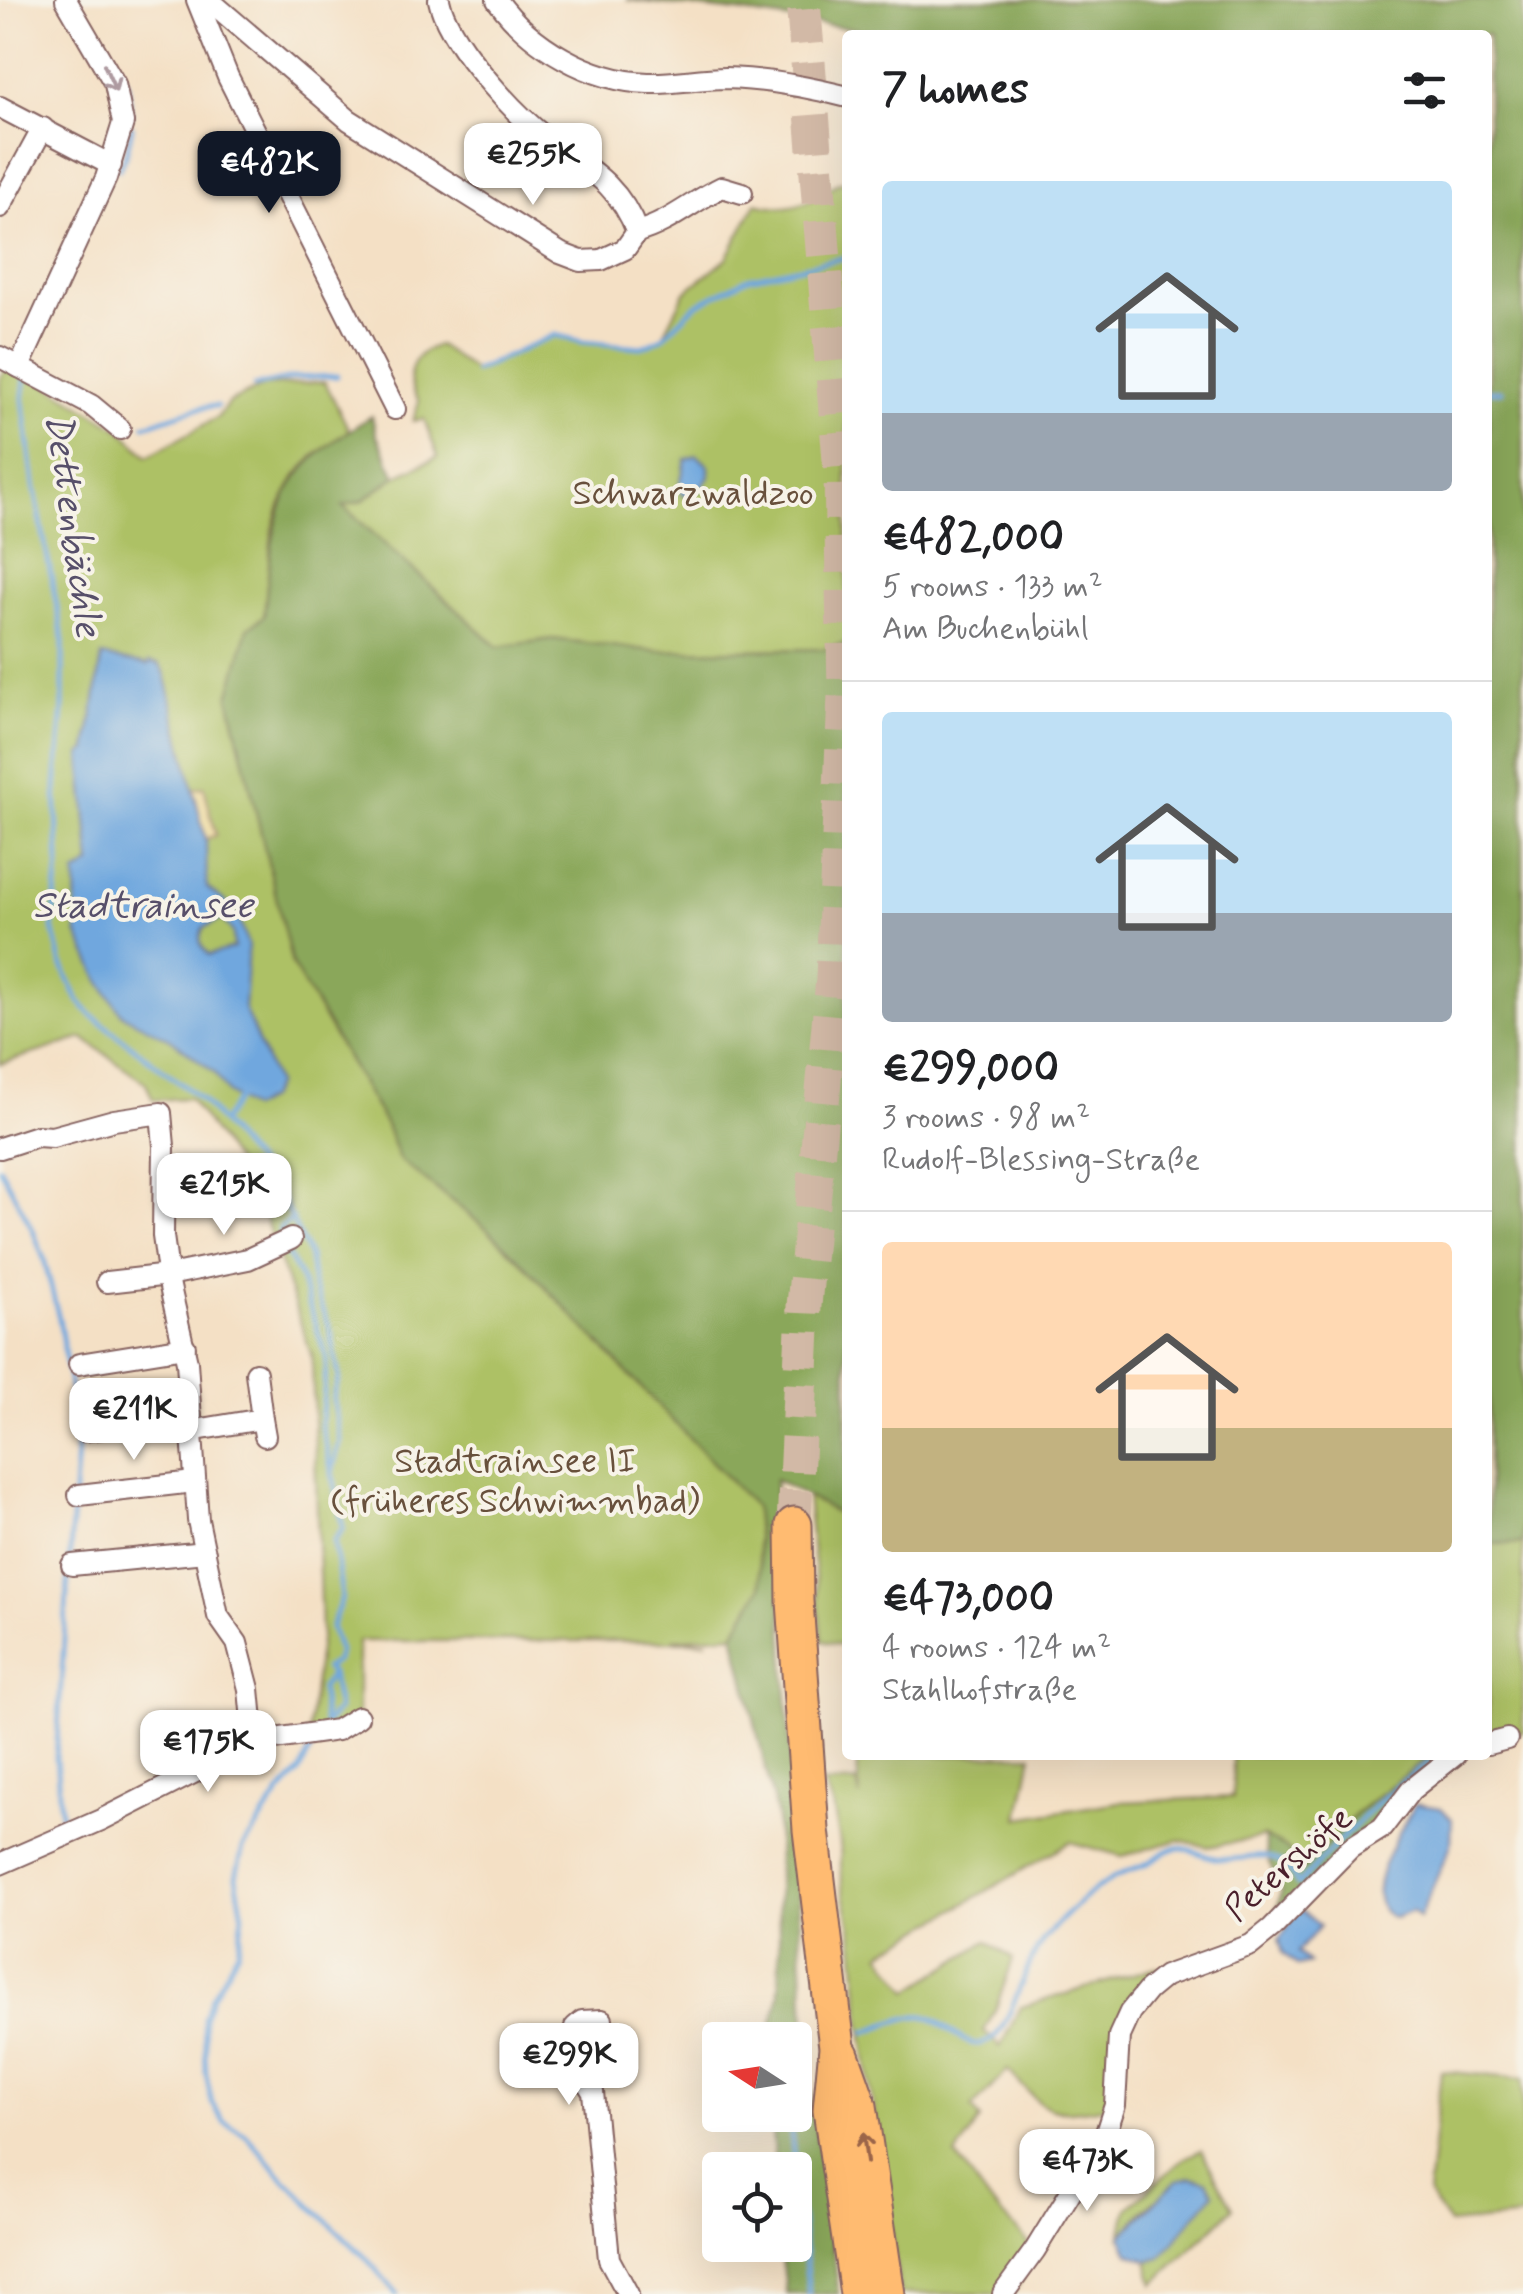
<!DOCTYPE html>
<meta charset="utf-8">
<style>
body{margin:0;font-family:Mynerve,sans-serif;background:#f6f6f6;color:#202124;height:100vh;display:flex;flex-direction:column;font-size:38px;white-space:nowrap}
*{box-sizing:border-box;margin:0}
p{font-size:32px;color:#757577}
.icon{flex:none;width:55px;height:55px;fill:none;stroke:currentColor;stroke-width:2;stroke-linecap:round;stroke-linejoin:round}
.map{position:relative;flex:1;overflow:hidden}
.details{position:absolute;left:842px;top:30px;width:650px;height:1730px;display:flex;flex-direction:column;background:#fff;border-radius:10px;box-shadow:0 10px 40px #0002}
.details>*{flex:none}
.needle{width:65px;rotate:282deg}
.fabs{position:absolute;left:702px;top:2022px;display:grid;gap:20px}
.fabs a{display:grid;place-items:center;width:110px;height:110px;border-radius:10px;background:#fff;box-shadow:0 10px 40px #0002;font-size:50px}
.price{position:absolute;translate:-50% -85px;padding:0 22px;border-radius:20px;background:#fff;color:#222;font-size:32px;line-height:65px;filter:drop-shadow(0 2px 5px #0008)}
.price::after{content:'';position:absolute;left:50%;top:60px;width:30px;height:22px;margin-left:-15px;background:inherit;clip-path:polygon(0 0,100% 0,50% 100%)}
.price.current{background:#111827;color:#fff}
ul{padding:0;list-style:none}
li{display:grid;align-content:center;gap:20px;height:530px;padding:0 40px}
li+li{border-top:2px solid #e0e0e0}
li span{display:grid;place-items:center;height:310px;border-radius:10px;color:#555}
li>.icon{margin-inline-start:auto}
span .icon{width:180px;height:180px;fill:#fffc;stroke-width:1}
li b{font-size:42px}
h2{display:flex;justify-content:space-between;align-items:center;height:120px;padding:0 40px;font-size:42px}
.map>svg:first-child{display:block}
.green{fill:#adc165;stroke:#7c7048;stroke-width:2.5}
.forest{fill:#8aa75a;stroke:#6a6342;stroke-width:2.5}
.sand{fill:#eeda9e;stroke:#9c7c64;stroke-width:2.5}
.water{fill:#6fa7de;stroke:#5c6384;stroke-width:2.5;fill-rule:evenodd}
.lines{fill:none;stroke-linecap:round;stroke-linejoin:round}
.stream{stroke:#6fa7de;stroke-width:5}
.highway-tunnel{stroke:#d2b9a6;stroke-width:35;stroke-dasharray:35 18;stroke-linecap:butt}
.street-casing{stroke:#866361;stroke-width:24}
.highway-casing{stroke:#866361;stroke-width:39}
.street{stroke:#fff;stroke-width:20}
.highway{stroke:#ffbb71;stroke-width:35}
.oneway{stroke:#ae9aa0}
.oneway2{stroke:#9b654a}
.labels{text-anchor:middle;dominant-baseline:central;stroke-width:8;stroke-linejoin:round;paint-order:stroke}
.park-label{font-size:35px;fill:#68503c;stroke:#f7f3e8}
.street-label{font-size:35px;fill:#4a1f2b;stroke:#f7f3e8}
.water-label{font-size:38px;font-style:italic;fill:#574f6a;stroke:#f7f3e8}
</style>
<div class="map">
<svg width="1523" height="2294" viewBox="0 0 1523 2294">
<rect width="100%" height="100%" fill="#f7f3e8"/>
<filter id="ink" filterUnits="userSpaceOnUse"><feTurbulence type="fractalNoise" baseFrequency=".01" numOctaves="2"/><feDisplacementMap in="SourceGraphic" scale="20" xChannelSelector="R" yChannelSelector="G"/><feConvolveMatrix kernelMatrix="1 2 1 2 8 2 1 2 1" color-interpolation-filters="sRGB"/></filter>
<filter id="wash" filterUnits="userSpaceOnUse"><feTurbulence type="fractalNoise" baseFrequency=".0048" numOctaves="4" result="noise"/><feDisplacementMap in="SourceGraphic" scale="40" xChannelSelector="R" yChannelSelector="G"/><feGaussianBlur stdDeviation="2.25" result="paint"/><feColorMatrix in="noise" values="0 0 0 0 0 0 0 0 0 0 0 0 0 0 0 0 0 1.4 0 .05"/><feComposite in="paint" operator="in"/></filter>
<g filter="url(#wash)">
<rect width="100%" height="100%" fill="#f4e0c5"/>
<g class="green">
<path d="M839,182H847V643L826,649L655,651L552,639L498,647L342,505L362,501L396,476L438,457L424,419L413,421L419,401C402,377 411,354 438,345L475,371L555,335L583,342L642,347L662,338L685,292L727,258L756,203C795,213 807,203 839,182Z"/>
<path d="M11,363L120,429L148,456L218,417L229,402L263,386L325,382L349,430L314,456L296,476L280,506L272,532L264,617L265,842L292,964L386,1125L399,1159L487,1229L519,1259L755,1507L761,1587L734,1634L672,1639L708,1641H358V1726L308,1734L321,1632L312,1357L256,1191L189,1098L153,1100L146,1083L83,1038L0,1064V377Z"/>
<path d="M807,1497L847,1517V1658L846,1646L822,1641Z"/>
<path d="M1523,1543V1731L1488,1744V1544Z"/>
<path d="M856,1755H1032L1019,1818L1119,1802L1233,1797V1755H1431L1355,1814L1304,1869L1286,1848L1264,1837L1208,1847L1179,1840L1122,1856L1070,1842L881,1953L909,1991L987,1941L1013,1959L995,2011L984,2031L1000,2047L1021,2007L1157,1967L1165,1976L1130,2012L1115,2105C1052,2115 1051,2119 1008,2070L972,2108L980,2119L956,2156L986,2197L1035,2250L1014,2294H900L863,2037L854,1941L842,1885L840,1842L833,1805L823,1784L857,1782L860,1797Z"/>
<path d="M1441,2071L1523,2079V2217L1449,2224L1428,2194Z"/>
<path d="M1201,2150L1233,2208L1154,2284L1148,2261L1161,2257L1207,2181L1190,2177L1149,2205L1121,2236L1127,2209L1183,2159Z"/>
</g>
<g class="forest">
<path d="M626,0H1523V1543L1488,1544V35H896L737,12Z"/>
<path d="M372,416L376,434L396,476L362,501L343,506L498,647L552,639L655,651L826,649L847,643V1518L775,1480L808,2073L839,2294H787L780,2245H795V2170H775L771,2115H795V2040H768L780,1994L777,1817L734,1634L761,1587L755,1507L519,1259L487,1229L399,1159L386,1125L292,964L229,697L248,628L264,616C275,509 273,475 372,416Z"/>
<path d="M1431,1755H1455L1272,1928L1281,1891L1268,1859L1264,1837L1286,1848L1304,1868L1355,1814Z"/>
</g>
<path class="sand" d="M204,787L216,835L201,841L186,790Z"/>
<g class="water">
<path d="M697,455L709,466V476L700,491L684,495L679,488L686,459Z"/>
<path d="M102,656L148,665L149,662L159,664L165,674L206,841L207,888L227,903L240,922L248,945L244,1008L276,1084L269,1098L251,1109L228,1093L214,1072L172,1040L123,1015L118,1009L100,981L77,933L76,874L91,864L81,755L87,750ZM222,919L233,932L234,948L209,955C200,946 198,940 203,928Z"/>
<path d="M1415,1804L1441,1808L1452,1819L1451,1845L1419,1918L1412,1911L1395,1918C1352,1904 1401,1830 1415,1804Z"/>
<path d="M1300,1909L1320,1926L1298,1952L1309,1963L1298,1966L1283,1953L1279,1939Z"/>
<path d="M1190,2177L1207,2181L1214,2193L1161,2257L1148,2261L1129,2253L1121,2236L1177,2180Z"/>
</g>
<g class="lines">
<g class="stream">
<path d="M100,40L127,84L131,116"/>
<path d="M119,169L127,151L132,127"/>
<path d="M475,371L555,335L583,342L642,347L662,338L696,305L748,278L843,258"/>
<path d="M26,374L23,398L34,485L63,639V708L56,787L59,863L53,928L61,962L77,998L90,1014L202,1100L277,1189L309,1256L313,1286L329,1326L339,1377L333,1399L340,1440L332,1472L343,1528L334,1541L342,1597L331,1628L339,1651L336,1661L325,1668L331,1674L338,1709L325,1724"/>
<path d="M254,386L293,378L337,376"/>
<path d="M1488,391H1501"/>
<path d="M145,425C166,419 197,406 217,406"/>
<path d="M222,1121L237,1100"/>
<path d="M0,1168L32,1228L44,1259L59,1319L78,1433L56,1758L62,1827"/>
<path d="M280,1234V1228L292,1219"/>
<path d="M285,1251L300,1277L327,1359L321,1425L331,1468"/>
<path d="M324,1722L321,1688L331,1674"/>
<path d="M314,1742L300,1772L280,1793L243,1848L236,1877L243,1915L238,1951L212,1997L204,2018L206,2074L212,2103L224,2122L246,2135L284,2179L366,2258L397,2294"/>
<path d="M866,2032C878,2027 913,2014 924,2016C948,2021 966,2057 992,2039C1011,2026 1024,1964 1044,1939C1063,1916 1087,1893 1113,1878C1124,1872 1137,1868 1148,1863C1155,1859 1167,1850 1175,1848C1188,1846 1206,1858 1220,1859C1255,1861 1277,1843 1298,1885C1340,1841 1379,1794 1431,1762"/>
<path d="M795,2087L808,2074"/>
<path d="M789,2115L809,2294"/>
</g>
</g>
</g>
<g filter="url(#ink)">
<g class="lines">
<path class="highway-tunnel" d="M794,1525L804,1306L833,979L845,694L841,473L803,0"/>
<g class="street-casing">
<g id="street">
<path d="M197,0L228,77L395,409"/>
<path d="M209,0L349,120L560,253L581,261L601,260L625,249L637,232C617,177 577,164 535,129C505,103 447,39 439,0"/>
<path d="M497,0C530,46 590,81 648,83C673,84 699,78 725,78C766,79 808,87 848,97"/>
<path d="M0,107L111,165"/>
<path d="M0,207L43,128"/>
<path d="M637,232C668,224 693,201 722,187L742,193"/>
<path d="M0,357L91,405L120,429"/>
<path d="M19,367L106,178L123,123L115,84L66,0"/>
<path d="M0,1148L37,1136L52,1137L114,1120L161,1113L164,1146L163,1236L170,1287L187,1362L198,1520L218,1616L237,1643L249,1689L254,1742"/>
<path d="M107,1282L169,1275L248,1259L291,1239"/>
<path d="M79,1364L185,1347"/>
<path d="M256,1373L262,1419"/>
<path d="M84,1431L191,1415"/>
<path d="M190,1431L262,1419L265,1436"/>
<path d="M79,1495L194,1482"/>
<path d="M72,1565L205,1552"/>
<path d="M1488,1744L1507,1739"/>
<path d="M0,1864L101,1820L254,1742L337,1730L358,1717"/>
<path d="M602,2020L582,2021L575,2027L571,2044L577,2067L593,2092L609,2259L628,2294"/>
<path d="M1003,2294L1035,2250L1105,2136L1115,2105L1119,2036L1130,2012L1148,1990L1165,1976L1251,1945L1272,1928L1350,1848L1382,1828L1411,1790L1455,1755"/>
</g>
</g>
<g class="highway-casing">
<g id="highway">
<path d="M794,1525L795,1601L811,1830L837,2047L831,2110L858,2294"/>
<path d="M841,2055L859,2106L887,2294"/>
</g>
</g>
<use href="#street" class="street"/>
<use href="#highway" class="highway"/>
</g>
<defs><path id="oneway-shaft" d="M-6 0H5M1.5-3L5.5 0L1.5 3" fill="none" stroke-width="1.6" stroke-linecap="round" stroke-linejoin="round" transform="scale(2.5)"/></defs>
<use class="oneway" href="#oneway-shaft" transform="translate(110 78) rotate(66)"/>
<use class="oneway2" href="#oneway-shaft" transform="translate(865 2148) rotate(-98)"/>
</g>
<g class="labels">
<g class="park-label">
<text x="693" y="494">Schwarzwaldzoo</text>
<text x="515" y="1462">Stadtrainsee II<tspan x="515" dy="40">(früheres Schwimmbad)</tspan></text>
</g>
<g class="street-label">
<text transform="translate(1289 1864) rotate(-41)">Petershöfe</text>
</g>
<g class="water-label">
<text transform="translate(72 525) rotate(82)">Dettenbächle</text>
<text x="143" y="906">Stadtrainsee</text>
</g>
</g>
</svg>
<div class="fabs">
<a><svg class="needle" viewBox="-14 -14 28 28"><path d="M0-13l5 13h-10z" fill="#e53935"/><path d="M0 13l5-13h-10z" fill="#757577"/></svg></a>
<a><svg class="icon" aria-label="locate" viewBox="0 0 24 24"><circle cx="12" cy="12" r="6"/><path d="M12 2v4M12 18v4M2 12h4M18 12h4"/></svg></a>
</div>
<b class="price" style="left:533px;top:208px">€255K</b>
<b class="price current" style="left:269px;top:216px">€482K</b>
<b class="price" style="left:224px;top:1238px">€215K</b>
<b class="price" style="left:134px;top:1463px">€211K</b>
<b class="price" style="left:208px;top:1795px">€175K</b>
<b class="price" style="left:569px;top:2108px">€299K</b>
<b class="price" style="left:1087px;top:2214px">€473K</b>
<section class="details">
<h2>7 homes<svg class="icon" aria-label="filters" viewBox="0 0 24 24"><path d="M4 7h16M4 17h16"/><circle cx="9" cy="7" r="2"/><circle cx="15" cy="17" r="2"/></svg></h2>
<ul>
<li><span style="background:linear-gradient(#bfe0f5 75%,#9aa5b1 0)"><svg class="icon" aria-label="home" viewBox="0 0 24 24"><path d="M3 11l9-7 9 7M6 9v11h12V9"/></svg></span><div><b>€482,000</b><p>5 rooms · 133 m²</p><p>Am Buchenbühl</p></div></li>
<li><span style="background:linear-gradient(#bfe0f5 65%,#9aa5b1 0)"><svg class="icon" aria-label="home" viewBox="0 0 24 24"><path d="M3 11l9-7 9 7M6 9v11h12V9"/></svg></span><div><b>€299,000</b><p>3 rooms · 98 m²</p><p>Rudolf-Blessing-Straße</p></div></li>
<li><span style="background:linear-gradient(#ffd9b3 60%,#c2b280 0)"><svg class="icon" aria-label="home" viewBox="0 0 24 24"><path d="M3 11l9-7 9 7M6 9v11h12V9"/></svg></span><div><b>€473,000</b><p>4 rooms · 124 m²</p><p>Stahlhofstraße</p></div></li>
</ul>
</section>
</div>
